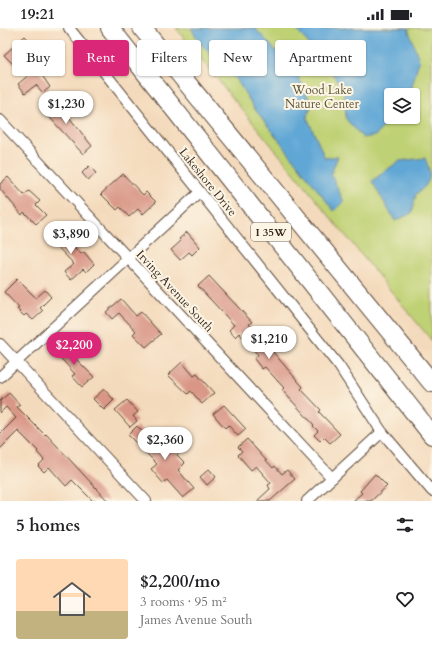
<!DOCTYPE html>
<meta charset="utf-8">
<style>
body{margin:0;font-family:Cardo,serif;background:#f6f6f6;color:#202124;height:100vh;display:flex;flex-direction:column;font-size:15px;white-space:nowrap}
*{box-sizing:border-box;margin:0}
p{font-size:13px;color:#757577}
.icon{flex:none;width:22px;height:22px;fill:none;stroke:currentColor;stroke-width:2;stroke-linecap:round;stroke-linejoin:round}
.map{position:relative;height:473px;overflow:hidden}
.sheet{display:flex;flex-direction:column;background:#fff;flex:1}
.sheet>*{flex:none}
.top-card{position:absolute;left:12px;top:12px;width:408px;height:36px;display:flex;gap:8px}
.fabs{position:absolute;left:384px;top:60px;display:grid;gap:8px}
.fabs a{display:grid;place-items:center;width:36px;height:36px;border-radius:4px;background:#fff;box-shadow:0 1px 3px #0004;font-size:20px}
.price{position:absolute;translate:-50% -34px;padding:0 9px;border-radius:14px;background:#fff;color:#222;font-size:13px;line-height:26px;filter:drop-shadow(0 1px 2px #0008)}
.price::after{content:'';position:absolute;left:50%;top:24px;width:12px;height:9px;margin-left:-6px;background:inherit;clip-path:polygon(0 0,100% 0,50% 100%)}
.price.active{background:#db2777;color:#fff}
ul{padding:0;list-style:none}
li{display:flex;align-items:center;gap:12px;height:100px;padding:0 16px}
li span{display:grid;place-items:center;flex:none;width:112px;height:80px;border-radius:4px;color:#555}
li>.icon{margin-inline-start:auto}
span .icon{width:48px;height:48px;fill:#fffc;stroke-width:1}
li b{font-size:17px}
h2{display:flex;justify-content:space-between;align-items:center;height:48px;padding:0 16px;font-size:17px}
.tag{padding:0 14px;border-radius:4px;background:#fff;box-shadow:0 1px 3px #0004;font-size:14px;line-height:36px}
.tag.active{background:#db2777;color:#fff}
.status{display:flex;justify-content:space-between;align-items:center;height:28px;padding:0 20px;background:#fff;direction:ltr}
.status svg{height:11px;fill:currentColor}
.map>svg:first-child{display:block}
.green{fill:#bfd175;stroke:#7d7e4a;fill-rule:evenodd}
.water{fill:#61a7d6;stroke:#4e687a}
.building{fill:#d99686}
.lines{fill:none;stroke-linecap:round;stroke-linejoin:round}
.minor-casing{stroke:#574436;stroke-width:12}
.motorway-casing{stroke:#574436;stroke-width:20}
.minor{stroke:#fff;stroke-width:10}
.motorway{stroke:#fff;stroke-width:18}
.labels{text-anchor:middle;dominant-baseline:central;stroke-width:4;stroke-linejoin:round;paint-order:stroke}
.shield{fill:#fcf5e5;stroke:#75675a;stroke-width:1}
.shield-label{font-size:11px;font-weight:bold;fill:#3b2a1e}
.park-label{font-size:12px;fill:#5c5434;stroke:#fcf5e5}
.street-label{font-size:12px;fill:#3b2a1e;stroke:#fcf5e5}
</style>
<div class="status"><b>19:21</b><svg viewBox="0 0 49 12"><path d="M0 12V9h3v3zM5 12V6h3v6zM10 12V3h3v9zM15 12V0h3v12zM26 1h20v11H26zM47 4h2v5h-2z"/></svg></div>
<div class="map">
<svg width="432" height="473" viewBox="0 0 432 473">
<rect width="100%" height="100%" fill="#fcf5e5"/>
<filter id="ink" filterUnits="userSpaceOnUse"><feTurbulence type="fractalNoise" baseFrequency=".025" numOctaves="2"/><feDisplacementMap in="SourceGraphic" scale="8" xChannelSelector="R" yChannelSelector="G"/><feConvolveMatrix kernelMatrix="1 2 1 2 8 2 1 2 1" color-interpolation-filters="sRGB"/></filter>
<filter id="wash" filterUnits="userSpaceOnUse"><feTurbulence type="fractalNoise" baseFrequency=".012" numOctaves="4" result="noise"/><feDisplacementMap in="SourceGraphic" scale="16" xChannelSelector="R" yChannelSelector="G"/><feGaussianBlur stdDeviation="0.9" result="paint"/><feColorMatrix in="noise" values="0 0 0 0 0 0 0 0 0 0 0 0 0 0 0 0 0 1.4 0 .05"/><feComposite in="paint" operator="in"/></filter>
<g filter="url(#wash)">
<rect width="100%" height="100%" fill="#f4dabc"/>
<path class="green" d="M176,0H432V313L190,18ZM391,67H413V89H391Z"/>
<g class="water">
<path d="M191,0H255L297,46L312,77L307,89L325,130L338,128L331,146L344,174L334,183L254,80L238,54L200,15Z"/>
<path d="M295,0H408L419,32L410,67H391L392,89L375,108L363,110L346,91L344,63L326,36Z"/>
<path d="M425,130C432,146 432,155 416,166L412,185L395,193L372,153L399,133Z"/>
</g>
<g id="blocks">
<g class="building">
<path d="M25,8L42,26L33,35L25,27L15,38L4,27Z"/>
<path d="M37,40L50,59L43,65L36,57L25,65L18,56Z"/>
<path d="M53,69L92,118L83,126L41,80Z"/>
<path d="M89,138L96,145L88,152L82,145Z"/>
<path d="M123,146L143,167L146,164L156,174L143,186L138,181L129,189L120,179L117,182L101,166Z"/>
<path d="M8,149L24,167L29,163L40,173L36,177L46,187L36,196L24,184L22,187L0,161V156Z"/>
<path d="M55,200L81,226L84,224L94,236L86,244L83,241L71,252L64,244L74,236L47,208Z"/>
<path d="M187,204L200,219L192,227L189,224L180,232L171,222L181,213L179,211Z"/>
<path d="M209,248L252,294L249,296L303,359L301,361L321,382L319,384L340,406L330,415L324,409L320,413L314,407L318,403L313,398L314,397L282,362L284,360L265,339L262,341L254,331L258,327L239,305L235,309L229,302L234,297L198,258Z"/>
<path d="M17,251L36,270L45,262L51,269L40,280L43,283L33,292L26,286L24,288L17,281L19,280L4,264Z"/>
<path d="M121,271L136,288L141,284L161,306L146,319L133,306L136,303L119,285L112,291L106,284Z"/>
<path d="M61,316L94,349L82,359L72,348L75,346L54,323Z"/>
<path d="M182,334L194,348L197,346L214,365L202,376L191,363L188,366L168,347Z"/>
<path d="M104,361L114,372L104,382L93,371Z"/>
<path d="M9,365L20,377L17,379L45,407L46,406L108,473H93L72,452L66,458L49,439L44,444L38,438L44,432L37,424L38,423L18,403L0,421V406L16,390L6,379L0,385V373Z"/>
<path d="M127,372L138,384L133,388L137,393L130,399L115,382Z"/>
<path d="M224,377L246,401L238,408L228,397L225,400L213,386Z"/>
<path d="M137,398L160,422L175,409L185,420L177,427L185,435L178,442L194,461L183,470L167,452L163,455L151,441L157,436L128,407Z"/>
<path d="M247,411L273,440L275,438L282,446L287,442L295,451L270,473H257L270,461L268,457L271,455L256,438L251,442L238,427L242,423L238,419Z"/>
<path d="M209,441L216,449L207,457L200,449Z"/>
<path d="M375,446L387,458L371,473H353L362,465L360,463Z"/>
</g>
</g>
</g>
<g filter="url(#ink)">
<use href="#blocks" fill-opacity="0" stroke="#574436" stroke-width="1"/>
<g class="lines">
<g class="minor-casing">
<g id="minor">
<path d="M69,0L339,338L382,404L432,463"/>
<path d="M0,92L332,450"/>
<path d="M0,316L146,473"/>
<path d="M0,349L200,164"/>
<path d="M307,473L382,404"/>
</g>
</g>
<g class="motorway-casing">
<g id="motorway">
<path d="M110,0L432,407"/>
<path d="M142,0L432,355"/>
</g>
</g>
<use href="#minor" class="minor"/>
<use href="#motorway" class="motorway"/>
</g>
</g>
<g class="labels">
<rect class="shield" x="251" y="195" width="40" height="18" rx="3"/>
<g class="shield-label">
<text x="271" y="204">I 35W</text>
</g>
<g class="park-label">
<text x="322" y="62">Wood Lake<tspan x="322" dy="14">Nature Center</tspan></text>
</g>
<g class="street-label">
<text transform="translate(208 154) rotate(51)">Lakeshore Drive</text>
<text transform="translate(175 263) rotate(47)">Irving Avenue South</text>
</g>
</g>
</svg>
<div class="fabs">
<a><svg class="icon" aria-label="layers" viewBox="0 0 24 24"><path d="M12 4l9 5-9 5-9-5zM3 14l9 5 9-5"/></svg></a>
</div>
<b class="price" style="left:66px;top:97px">$1,230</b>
<b class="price" style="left:71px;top:227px">$3,890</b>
<b class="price" style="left:269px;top:332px">$1,210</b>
<b class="price active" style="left:74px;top:338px">$2,200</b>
<b class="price" style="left:165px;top:433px">$2,360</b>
<div class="top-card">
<a class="tag">Buy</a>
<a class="tag active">Rent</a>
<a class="tag">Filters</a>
<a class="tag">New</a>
<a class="tag">Apartment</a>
</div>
</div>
<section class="sheet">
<h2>5 homes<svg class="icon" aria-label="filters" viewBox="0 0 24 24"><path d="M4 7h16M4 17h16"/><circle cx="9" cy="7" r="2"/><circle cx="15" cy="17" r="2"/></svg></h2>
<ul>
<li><span style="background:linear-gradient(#ffd9b3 65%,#c2b280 0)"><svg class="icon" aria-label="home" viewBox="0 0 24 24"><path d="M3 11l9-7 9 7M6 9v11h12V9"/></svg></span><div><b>$2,200/mo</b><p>3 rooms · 95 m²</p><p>James Avenue South</p></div><svg class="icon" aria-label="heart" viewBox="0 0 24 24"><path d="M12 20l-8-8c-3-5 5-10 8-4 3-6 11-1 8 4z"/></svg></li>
</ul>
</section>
